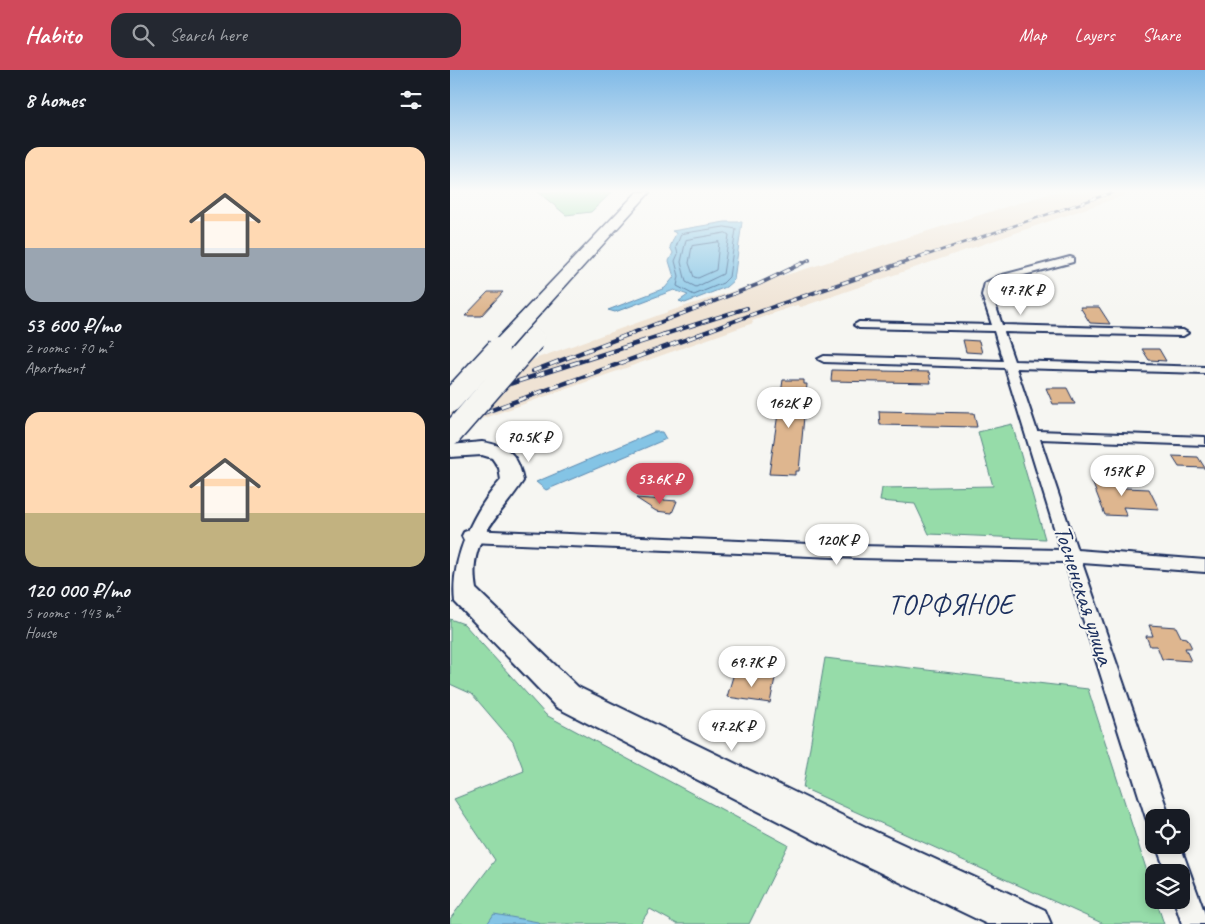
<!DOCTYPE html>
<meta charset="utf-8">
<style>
body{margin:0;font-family:Caveat,sans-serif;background:#242831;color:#f1f3f6;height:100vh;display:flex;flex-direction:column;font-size:19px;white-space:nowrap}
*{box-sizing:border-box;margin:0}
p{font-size:16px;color:#9ea1a6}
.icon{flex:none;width:28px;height:28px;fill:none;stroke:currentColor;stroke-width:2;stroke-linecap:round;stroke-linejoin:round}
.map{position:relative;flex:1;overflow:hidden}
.panel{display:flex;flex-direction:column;background:#171b24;width:450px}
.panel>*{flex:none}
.controls{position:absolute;left:695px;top:739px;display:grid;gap:10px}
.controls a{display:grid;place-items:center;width:45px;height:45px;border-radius:10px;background:#171b24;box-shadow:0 2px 8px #0003;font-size:25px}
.price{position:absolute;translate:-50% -42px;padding:0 11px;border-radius:18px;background:#fff;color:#222;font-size:16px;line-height:32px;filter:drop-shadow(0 1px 2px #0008)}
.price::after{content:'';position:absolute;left:50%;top:30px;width:15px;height:11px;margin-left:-8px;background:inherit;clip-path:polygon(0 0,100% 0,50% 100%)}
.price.active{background:#d1495b;color:#fff}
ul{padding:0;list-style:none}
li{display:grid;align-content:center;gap:10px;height:265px;padding:0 25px}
li span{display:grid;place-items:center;height:155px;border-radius:15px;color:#555}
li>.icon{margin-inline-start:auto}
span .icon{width:90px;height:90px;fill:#fffc;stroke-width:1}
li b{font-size:21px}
h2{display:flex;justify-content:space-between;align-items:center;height:60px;padding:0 25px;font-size:21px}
header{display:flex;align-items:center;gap:30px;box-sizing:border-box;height:70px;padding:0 25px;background:#d1495b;color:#fff}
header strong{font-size:24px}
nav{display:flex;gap:28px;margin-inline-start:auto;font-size:18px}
.search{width:350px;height:45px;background:#242831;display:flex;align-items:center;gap:12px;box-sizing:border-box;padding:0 18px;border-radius:15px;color:#9ea1a6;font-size:19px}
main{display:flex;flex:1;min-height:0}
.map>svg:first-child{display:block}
.built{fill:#efe3d4}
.green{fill:#96dca9;stroke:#588684}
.water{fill:#84c4e5;stroke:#5a88af}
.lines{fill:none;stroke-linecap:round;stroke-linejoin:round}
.shore{stroke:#456b94;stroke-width:1}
.building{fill:#deb68f;stroke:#1b2f5e}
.street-casing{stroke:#1b2f5e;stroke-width:4}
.secondary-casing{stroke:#1b2f5e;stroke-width:4}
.highway-casing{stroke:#1b2f5e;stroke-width:3}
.street{fill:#f6f6f2;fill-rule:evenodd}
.secondary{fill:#f6f6f2;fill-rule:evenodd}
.highway{fill:#f6f6f2;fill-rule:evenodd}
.rail-far2-casing{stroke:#1b2f5e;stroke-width:2.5}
.rail-far1-casing{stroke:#1b2f5e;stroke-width:4}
.rail-casing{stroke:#1b2f5e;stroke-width:4.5}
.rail-far2{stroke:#f6f6f2;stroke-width:2;stroke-dasharray:5.5;stroke-linecap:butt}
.rail-far1{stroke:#f6f6f2;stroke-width:2.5;stroke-dasharray:7;stroke-linecap:butt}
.rail{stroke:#f6f6f2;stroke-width:3;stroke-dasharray:9;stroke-linecap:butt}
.highway-bridge-casing{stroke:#1b2f5e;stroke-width:25;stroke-linecap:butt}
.highway-bridge{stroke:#f6f6f2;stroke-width:22}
.labels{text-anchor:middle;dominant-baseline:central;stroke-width:4.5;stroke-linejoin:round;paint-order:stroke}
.street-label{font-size:25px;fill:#1b2f5e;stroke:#f6f6f2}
.quarter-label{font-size:28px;letter-spacing:1px;fill:#1b2f5e;stroke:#f6f6f2}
</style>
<header>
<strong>Habito</strong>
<div class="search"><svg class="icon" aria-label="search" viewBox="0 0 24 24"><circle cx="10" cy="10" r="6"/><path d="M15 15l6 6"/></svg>Search here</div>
<nav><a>Map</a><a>Layers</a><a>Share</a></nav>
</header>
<main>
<section class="panel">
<h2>8 homes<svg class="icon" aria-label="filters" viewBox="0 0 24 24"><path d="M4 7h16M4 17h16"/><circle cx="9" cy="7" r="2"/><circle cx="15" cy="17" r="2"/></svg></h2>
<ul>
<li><span style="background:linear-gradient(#ffd9b3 65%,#9aa5b1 0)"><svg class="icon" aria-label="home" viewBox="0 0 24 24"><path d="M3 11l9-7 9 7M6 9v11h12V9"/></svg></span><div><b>53 600 ₽/mo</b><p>2 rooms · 70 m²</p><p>Apartment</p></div></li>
<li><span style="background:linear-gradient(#ffd9b3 65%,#c2b280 0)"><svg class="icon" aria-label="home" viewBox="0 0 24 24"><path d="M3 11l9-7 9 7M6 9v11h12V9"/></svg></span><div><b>120 000 ₽/mo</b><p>5 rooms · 143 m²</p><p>House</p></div></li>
</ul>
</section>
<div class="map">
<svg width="755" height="854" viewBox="0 0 755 854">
<rect width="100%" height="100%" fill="#f6f6f2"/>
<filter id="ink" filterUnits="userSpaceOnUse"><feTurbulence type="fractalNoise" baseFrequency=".02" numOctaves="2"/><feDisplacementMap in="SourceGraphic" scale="10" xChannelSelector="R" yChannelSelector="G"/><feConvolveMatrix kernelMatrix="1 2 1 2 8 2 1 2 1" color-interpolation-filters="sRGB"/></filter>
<g filter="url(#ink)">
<path class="built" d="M604,122H684L351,237L347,235L302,251L303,253L0,360V319L229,238Z"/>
<g class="green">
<path d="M88,122H162L141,142L116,145Z"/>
<path d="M562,354L595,469L479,464L465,434L430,431L432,418L543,416L528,362Z"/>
<path d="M0,549L14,554L96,645L338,775L299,854H227L200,839L190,854H0V849L45,790L4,729L74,701L63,672L22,624L0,614Z"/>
<path d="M375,588L638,619L704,823V830H706L714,854H654L353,718Z"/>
</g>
<g class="water">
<path d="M275,152H292L284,210L276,217L235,233L229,231L238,225L224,220L165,242L158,240L215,218L224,207L219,191L223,183L220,177L226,163L222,161Z"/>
<path d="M204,362H212L216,369L96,420L86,412Z"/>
<path d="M44,844L88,852L90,854H37Z"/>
</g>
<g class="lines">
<g class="shore">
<path d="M275,157L286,159L279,207L273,213L244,225L227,216L229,206L225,191L228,184L226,177L231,164Z"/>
<path d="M276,163L279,165L273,204L246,217L236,212L231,192L236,170Z"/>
<path d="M269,172L266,200L248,208L244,207L239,193L242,176Z"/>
</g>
</g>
<g class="building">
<path d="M38,222H53L31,246H15Z"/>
<path d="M630,237H649L660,254L640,253Z"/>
<path d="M513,270L529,271L532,283L516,282Z"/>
<path d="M692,279H709L716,291L699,290Z"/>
<path d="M382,300L479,302L481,313L381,311Z"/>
<path d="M333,310H354V314H357L349,401H345V405L319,404Z"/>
<path d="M596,318H617L625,334H603Z"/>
<path d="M429,341L524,343L527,357L430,355Z"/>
<path d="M722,386L748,387L755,398L729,397Z"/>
<path d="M641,409L672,410L675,418L699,419L709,439L673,437L677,446L655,445Z"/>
<path d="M186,428L227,431L222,443L206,441Z"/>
<path d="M699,555L726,557L731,567L737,568L742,578H735L741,591L712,589L707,576H700L696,566H703Z"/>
<path d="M284,603L325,608L320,633L277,627Z"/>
</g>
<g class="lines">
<g class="street-casing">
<g id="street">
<path d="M620,187L623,188V192L555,210L542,216V225L552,255L733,260L738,263L733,266L554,262L564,291L755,297V303L566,298L587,361L755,367V375L590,369L627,480L755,490V502L632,493L720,748H704V758L700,756L696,748L615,492L408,488L20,472L14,470L12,466L14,462L20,460L408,476L611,480L555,298L374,292L368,289L374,286L553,291L544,261L409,258L404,255L409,252L542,255L532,225L535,213L549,206Z"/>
<path d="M706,775H730L755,844V854H732L724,830H731V802H716Z"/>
</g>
</g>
<g class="secondary-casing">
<path id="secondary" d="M32,372C60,376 68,385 73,411C49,449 17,468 26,519L128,617L426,762L595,840L601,854H537L400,788L106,637L5,532C0,488 24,440 51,410L49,398L42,388L32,385L0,387V375Z"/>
</g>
<g class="highway-casing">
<path id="highway" d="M187,122H200L55,283L48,285L41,283L38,279L41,275Z"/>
</g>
<use href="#street" class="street"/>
<use href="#secondary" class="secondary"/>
<use href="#highway" class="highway"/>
<g class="rail-far2-casing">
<path id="rail-far2" d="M474,186L664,122"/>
</g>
<g class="rail-far1-casing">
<g id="rail-far1">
<path d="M177,265L309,214L359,190"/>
<path d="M212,265L297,238"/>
<path d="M247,265L325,236L478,184"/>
</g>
</g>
<g class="rail-casing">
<g id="rail">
<path d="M83,301L180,264"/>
<path d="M0,333L216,264"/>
<path d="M0,355L251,264"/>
</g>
</g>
<use href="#rail-far2" class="rail-far2"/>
<use href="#rail-far1" class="rail-far1"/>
<use href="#rail" class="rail"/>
<g class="highway-bridge-casing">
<g id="highway-bridge">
<path d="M0,331L48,279"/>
<path d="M0,365L83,270"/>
</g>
</g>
<use href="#highway-bridge" class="highway-bridge"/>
</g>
</g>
<linearGradient id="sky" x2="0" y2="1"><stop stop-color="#80bae7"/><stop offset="0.5" stop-color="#fbfbf9"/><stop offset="1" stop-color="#fbfbf9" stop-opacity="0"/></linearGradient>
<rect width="755" height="242" fill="url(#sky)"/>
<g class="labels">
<g class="street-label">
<text transform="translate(634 525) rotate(72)">Тосненская улица</text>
</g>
<g class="quarter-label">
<text x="501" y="534">ТОРФЯНОЕ</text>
</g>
</g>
</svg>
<div class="controls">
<a><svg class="icon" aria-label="locate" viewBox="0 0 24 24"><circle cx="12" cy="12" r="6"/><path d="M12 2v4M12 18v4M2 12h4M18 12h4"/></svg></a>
<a><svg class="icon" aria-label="layers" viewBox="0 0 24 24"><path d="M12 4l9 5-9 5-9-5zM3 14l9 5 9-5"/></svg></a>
</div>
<b class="price" style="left:571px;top:246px">47.7K ₽</b>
<b class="price" style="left:339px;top:359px">162K ₽</b>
<b class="price" style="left:79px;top:393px">70.5K ₽</b>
<b class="price" style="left:672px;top:427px">157K ₽</b>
<b class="price active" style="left:210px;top:435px">53.6K ₽</b>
<b class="price" style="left:387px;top:496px">120K ₽</b>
<b class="price" style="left:302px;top:618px">69.7K ₽</b>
<b class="price" style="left:282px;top:682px">47.2K ₽</b>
</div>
</main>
